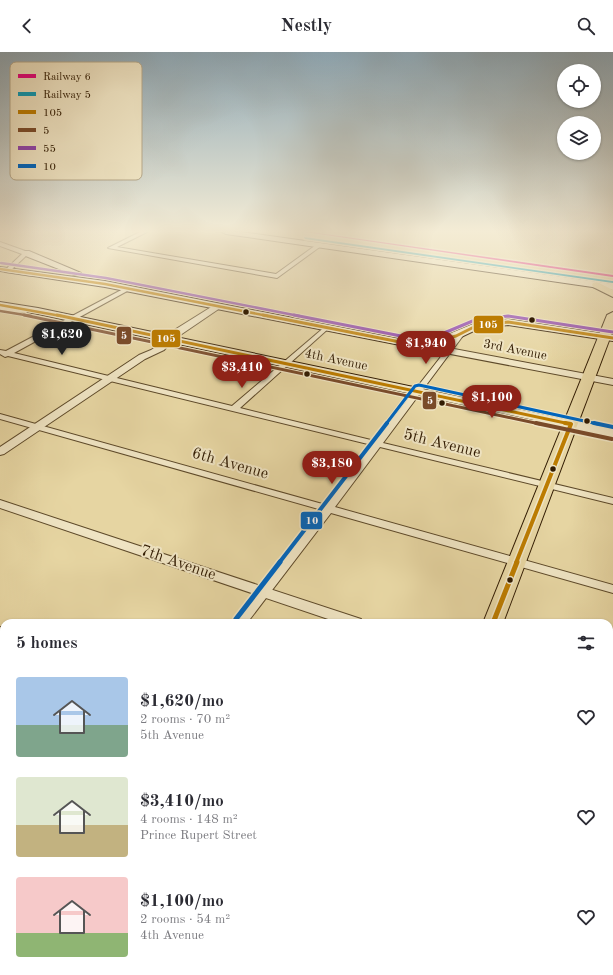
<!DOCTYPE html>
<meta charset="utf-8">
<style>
body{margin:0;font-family:"Old Standard TT",serif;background:#f2f2f3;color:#2b2b33;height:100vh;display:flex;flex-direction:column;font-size:15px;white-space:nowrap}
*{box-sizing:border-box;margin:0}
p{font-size:13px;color:#7c7c81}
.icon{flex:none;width:22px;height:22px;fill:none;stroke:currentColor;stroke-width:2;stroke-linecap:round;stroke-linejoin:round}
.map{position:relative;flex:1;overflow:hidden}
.panel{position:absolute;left:0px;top:567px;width:613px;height:356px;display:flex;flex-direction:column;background:#fff;border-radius:12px 12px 0 0;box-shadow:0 1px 3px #0004}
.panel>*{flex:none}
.buttons{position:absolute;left:557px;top:12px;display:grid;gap:8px}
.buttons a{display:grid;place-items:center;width:44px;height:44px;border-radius:50%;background:#fff;box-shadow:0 1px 3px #0004;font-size:20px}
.price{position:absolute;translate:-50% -34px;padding:0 9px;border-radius:14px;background:#8f2418;color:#fff;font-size:13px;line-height:26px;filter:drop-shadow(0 1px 2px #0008)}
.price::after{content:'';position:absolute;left:50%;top:24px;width:12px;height:9px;margin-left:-6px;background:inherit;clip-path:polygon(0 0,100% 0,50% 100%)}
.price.active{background:#222;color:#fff}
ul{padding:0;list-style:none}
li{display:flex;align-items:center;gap:12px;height:100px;padding:0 16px}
li span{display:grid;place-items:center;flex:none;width:112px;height:80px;border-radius:4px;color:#555}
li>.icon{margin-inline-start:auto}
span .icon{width:48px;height:48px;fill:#fffc;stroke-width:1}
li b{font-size:17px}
h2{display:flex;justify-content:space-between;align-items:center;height:48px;padding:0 16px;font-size:17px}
header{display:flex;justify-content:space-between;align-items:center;height:52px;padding:0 16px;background:#fff;font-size:18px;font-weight:700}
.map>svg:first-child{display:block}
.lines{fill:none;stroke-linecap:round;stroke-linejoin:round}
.minor-casing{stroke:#5e4a2a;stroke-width:2}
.tertiary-casing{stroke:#5e4a2a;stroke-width:2}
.secondary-casing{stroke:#311b02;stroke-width:2}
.trunk-casing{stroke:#311b02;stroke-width:2}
.minor{fill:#efe4c3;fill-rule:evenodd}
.tertiary{fill:#efe4c3;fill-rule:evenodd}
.secondary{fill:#efe4c3;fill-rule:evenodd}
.trunk{fill:#e6d5a2;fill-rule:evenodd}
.rail-casing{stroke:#311b02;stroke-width:2.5}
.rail{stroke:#efe4c3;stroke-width:1.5;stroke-dasharray:5;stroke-linecap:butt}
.bus-1-far3-casing{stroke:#efe4c3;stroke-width:4}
.bus-1-far2-casing{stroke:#efe4c3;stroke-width:5}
.bus-1-far1-casing{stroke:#efe4c3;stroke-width:7}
.bus-1-casing{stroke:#efe4c3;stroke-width:8}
.bus-2-far2-casing{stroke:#efe4c3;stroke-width:4}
.bus-2-far1-casing{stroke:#efe4c3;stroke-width:5}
.bus-2-casing{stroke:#efe4c3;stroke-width:7}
.bus-3-far1-casing{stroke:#efe4c3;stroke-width:4}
.bus-3-casing{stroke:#efe4c3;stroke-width:5}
.bus-4-far2-casing{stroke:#efe4c3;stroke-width:5}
.bus-4-far1-casing{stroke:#efe4c3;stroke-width:7}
.bus-4-casing{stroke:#efe4c3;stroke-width:8}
.bus-1-far3{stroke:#bc7c01;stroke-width:2.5}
.bus-1-far2{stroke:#bc7c01;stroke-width:3}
.bus-1-far1{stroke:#bc7c01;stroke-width:4}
.bus-1{stroke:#bc7c01;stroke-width:5}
.bus-2-far2{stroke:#7a4b2a;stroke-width:2.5}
.bus-2-far1{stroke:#7a4b2a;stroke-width:3}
.bus-2{stroke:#7a4b2a;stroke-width:4}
.bus-3-far1{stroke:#8e44ad;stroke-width:2.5}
.bus-3{stroke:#8e44ad;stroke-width:3}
.bus-4-far2{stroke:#0065bd;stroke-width:3}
.bus-4-far1{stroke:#0065bd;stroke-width:4}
.bus-4{stroke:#0065bd;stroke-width:5}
.rail-1-casing{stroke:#efe4c3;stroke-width:3}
.rail-2-casing{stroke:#efe4c3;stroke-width:3}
.rail-1{fill:#e5007d;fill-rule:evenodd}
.rail-2{fill:#059bba;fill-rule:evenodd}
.bus-dot{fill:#311b02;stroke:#efe4c3;stroke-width:1.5}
.labels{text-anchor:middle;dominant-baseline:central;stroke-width:4;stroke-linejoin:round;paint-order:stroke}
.far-street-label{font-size:13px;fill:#311b02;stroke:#efe4c3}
.street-label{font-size:16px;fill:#311b02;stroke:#efe4c3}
.key{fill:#efe4c3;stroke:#b6a889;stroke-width:1}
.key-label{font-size:11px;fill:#311b02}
.line-badge{stroke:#efe4c3;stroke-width:1.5}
.badge-label{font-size:11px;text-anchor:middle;font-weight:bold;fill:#fff}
</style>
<header><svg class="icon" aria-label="back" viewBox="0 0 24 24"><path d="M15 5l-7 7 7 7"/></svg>Nestly<svg class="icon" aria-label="search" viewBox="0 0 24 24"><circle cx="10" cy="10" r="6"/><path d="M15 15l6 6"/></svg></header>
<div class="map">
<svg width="613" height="923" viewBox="0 0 613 923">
<rect width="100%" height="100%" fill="#e6d5a2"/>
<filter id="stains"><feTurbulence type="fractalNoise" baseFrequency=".005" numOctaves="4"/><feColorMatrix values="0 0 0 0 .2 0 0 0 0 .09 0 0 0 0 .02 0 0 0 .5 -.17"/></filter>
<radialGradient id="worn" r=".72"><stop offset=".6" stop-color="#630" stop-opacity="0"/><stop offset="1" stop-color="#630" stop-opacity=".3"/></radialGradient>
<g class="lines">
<g class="minor-casing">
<g id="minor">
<path d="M140,180H147L117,195L276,222L316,193L321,194L277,226L108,196Z"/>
<path d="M0,190L28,200V202L11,218L32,222V224L5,220V218L22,202L0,194Z"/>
<path d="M127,235L130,237L129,238L14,301L232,354L327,273L330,275L329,276L240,356L375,389L461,279H465V281L383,391L613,446V452L380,395L335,455L613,533V541L331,461L247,571H235L322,458L0,367V362L326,453L372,393L8,304L5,305L0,302V298L6,299Z"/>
<path d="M0,255L26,257L29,259L26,261L0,259Z"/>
<path d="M0,575L4,576V585L0,584Z"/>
<path d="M609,824L613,825V842L609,841Z"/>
<path d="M4,873V894L0,896V875Z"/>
</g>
</g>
<g class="tertiary-casing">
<g id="tertiary">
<path d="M216,252H219L223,254L173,288L164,298L145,307L4,402L0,403V395L139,303L151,298L162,291L159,289L160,287Z"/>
<path d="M401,287L613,327V333L398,292L397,290L398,288Z"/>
<path d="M0,448L361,567L363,571H340L0,456Z"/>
<path d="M609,649L613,650V664L609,663Z"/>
<path d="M0,782L4,784V802L0,800Z"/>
<path d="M223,919H250L252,923H225Z"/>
</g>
</g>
<g class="secondary-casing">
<g id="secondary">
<path d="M222,180H241L613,232V238L226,182Z"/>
<path d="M23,199H29L81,221L80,223H74L23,203Z"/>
<path d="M0,215L105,229L400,287H422L444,284L473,272L508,267L613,283V289L508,273L478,277L459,286L445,290L422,293H400L105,235L0,219Z"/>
<path d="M0,250L38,256L613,377V385L38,262L0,256Z"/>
</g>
</g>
<g class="trunk-casing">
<g id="trunk">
<path d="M597,230L613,238V245L593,235L592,233L593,231Z"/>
<path d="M613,260V278L503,571H483L607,263Z"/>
<path d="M341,919H372L371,923H340Z"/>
</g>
</g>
<use href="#minor" class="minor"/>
<use href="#tertiary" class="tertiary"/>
<use href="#secondary" class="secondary"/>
<use href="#trunk" class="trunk"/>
<g class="rail-casing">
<path id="rail" d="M611,181H613"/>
</g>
<use href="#rail" class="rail"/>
<g class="bus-1-far3-casing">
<g id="bus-1-far3">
<path d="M0,217L105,232L268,264"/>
<path d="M0,253L61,264"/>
</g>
</g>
<g class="bus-1-far2-casing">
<g id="bus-1-far2">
<path d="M57,263L570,372"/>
<path d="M263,263L400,290H422L445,287L456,284L476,274L508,270L613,286"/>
</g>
</g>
<g class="bus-1-far1-casing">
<path id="bus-1-far1" d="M516,511L571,372L565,371"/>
</g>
<g class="bus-1-casing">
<path id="bus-1" d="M493,571L517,510"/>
</g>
<g class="bus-2-far2-casing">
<path id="bus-2-far2" d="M0,259L31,264"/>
</g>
<g class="bus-2-far1-casing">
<path id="bus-2-far1" d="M24,263L540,372"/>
</g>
<g class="bus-2-casing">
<path id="bus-2" d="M536,371L612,387"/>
</g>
<g class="bus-3-far1-casing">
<path id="bus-3-far1" d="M1,211L106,226L299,264"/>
</g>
<g class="bus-3-casing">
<path id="bus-3" d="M294,263L401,284H422L444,281L475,268L508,264L613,280"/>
</g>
<g class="bus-4-far2-casing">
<path id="bus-4-far2" d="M386,372L415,334L419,333L598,372"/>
</g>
<g class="bus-4-far1-casing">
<g id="bus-4-far1">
<path d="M594,371L613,375"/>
<path d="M279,511L387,371"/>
</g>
</g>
<g class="bus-4-casing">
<path id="bus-4" d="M236,567L280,510"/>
</g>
<use href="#bus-1-far3" class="bus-1-far3"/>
<use href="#bus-1-far2" class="bus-1-far2"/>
<use href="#bus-1-far1" class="bus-1-far1"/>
<use href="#bus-1" class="bus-1"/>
<use href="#bus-2-far2" class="bus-2-far2"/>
<use href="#bus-2-far1" class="bus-2-far1"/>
<use href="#bus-2" class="bus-2"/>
<use href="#bus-3-far1" class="bus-3-far1"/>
<use href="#bus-3" class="bus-3"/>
<use href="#bus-4-far2" class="bus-4-far2"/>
<use href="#bus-4-far1" class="bus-4-far1"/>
<use href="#bus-4" class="bus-4"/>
<g class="rail-1-casing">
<path id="rail-1" d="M305,180H311L613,223V225Z"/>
</g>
<g class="rail-2-casing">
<path id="rail-2" d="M304,185L612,229H613V231L305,187Z"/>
</g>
<use href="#rail-1" class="rail-1"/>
<use href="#rail-2" class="rail-2"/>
</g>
<linearGradient id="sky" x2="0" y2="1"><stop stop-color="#8ea8b6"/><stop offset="0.58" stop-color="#f4ecd5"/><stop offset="1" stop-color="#f4ecd5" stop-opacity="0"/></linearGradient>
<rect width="613" height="309" fill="url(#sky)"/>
<g class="bus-dot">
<circle cx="246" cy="260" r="3.5"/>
<circle cx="532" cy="268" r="3.5"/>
<circle cx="307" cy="322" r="3.5"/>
<circle cx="442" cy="351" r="3.5"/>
<circle cx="587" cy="369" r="3.5"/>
<circle cx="553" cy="417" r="3.5"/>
<circle cx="510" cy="528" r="3.5"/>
</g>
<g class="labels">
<g class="far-street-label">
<text transform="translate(515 298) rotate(11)">3rd Avenue</text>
<text transform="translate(336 308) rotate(12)">4th Avenue</text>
</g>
<g class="street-label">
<text transform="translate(442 392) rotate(14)">5th Avenue</text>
<text transform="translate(230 412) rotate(16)">6th Avenue</text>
<text transform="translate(178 511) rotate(19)">7th Avenue</text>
</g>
</g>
<rect x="10" y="10" width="132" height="118" rx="6" class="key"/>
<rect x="18" y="22" width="18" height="4" fill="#e5007d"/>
<rect x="18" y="40" width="18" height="4" fill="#059bba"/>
<rect x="18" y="58" width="18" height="4" fill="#bc7c01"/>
<rect x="18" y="76" width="18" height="4" fill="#7a4b2a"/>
<rect x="18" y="94" width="18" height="4" fill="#8e44ad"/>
<rect x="18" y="112" width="18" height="4" fill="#0065bd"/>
<g class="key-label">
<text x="43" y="28">Railway 6</text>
<text x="43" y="46">Railway 5</text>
<text x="43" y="64">105</text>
<text x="43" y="82">5</text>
<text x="43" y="100">55</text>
<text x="43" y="118">10</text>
</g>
<g class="line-badge">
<rect x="473" y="263" width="31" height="19" rx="4" fill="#bc7c01"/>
<rect x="116" y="274" width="16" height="19" rx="4" fill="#7a4b2a"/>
<rect x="151" y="277" width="30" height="19" rx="4" fill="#bc7c01"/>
<rect x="422" y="339" width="15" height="19" rx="4" fill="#7a4b2a"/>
<rect x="300" y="459" width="23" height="19" rx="4" fill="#0065bd"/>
</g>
<g class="badge-label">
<text x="488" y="276">105</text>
<text x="124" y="287">5</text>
<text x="166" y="290">105</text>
<text x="430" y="352">5</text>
<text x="312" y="472">10</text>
</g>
<rect width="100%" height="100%" filter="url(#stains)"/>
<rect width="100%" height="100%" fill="url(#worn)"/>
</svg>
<div class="buttons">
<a><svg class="icon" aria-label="locate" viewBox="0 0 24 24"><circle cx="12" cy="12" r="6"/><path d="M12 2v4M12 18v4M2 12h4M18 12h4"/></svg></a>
<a><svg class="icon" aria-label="layers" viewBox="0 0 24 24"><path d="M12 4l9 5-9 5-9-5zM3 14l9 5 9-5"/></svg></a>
</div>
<b class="price active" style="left:62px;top:304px">$1,620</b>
<b class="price" style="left:426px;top:313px">$1,940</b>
<b class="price" style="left:242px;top:337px">$3,410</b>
<b class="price" style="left:492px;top:367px">$1,100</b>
<b class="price" style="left:332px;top:433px">$3,180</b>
<section class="panel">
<h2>5 homes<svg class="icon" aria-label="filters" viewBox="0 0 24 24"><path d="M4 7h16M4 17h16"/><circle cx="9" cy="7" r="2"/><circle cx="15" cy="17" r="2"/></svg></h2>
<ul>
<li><span style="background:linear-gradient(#a9c7e8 60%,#7fa58c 0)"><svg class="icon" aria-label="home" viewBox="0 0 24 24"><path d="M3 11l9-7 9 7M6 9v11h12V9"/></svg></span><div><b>$1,620/mo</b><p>2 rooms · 70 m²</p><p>5th Avenue</p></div><svg class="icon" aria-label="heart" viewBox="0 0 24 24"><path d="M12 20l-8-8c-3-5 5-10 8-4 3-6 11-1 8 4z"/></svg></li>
<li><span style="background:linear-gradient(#dfe7d0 60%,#c2b280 0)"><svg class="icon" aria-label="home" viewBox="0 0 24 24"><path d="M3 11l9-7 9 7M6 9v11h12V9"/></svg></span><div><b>$3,410/mo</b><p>4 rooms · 148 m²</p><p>Prince Rupert Street</p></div><svg class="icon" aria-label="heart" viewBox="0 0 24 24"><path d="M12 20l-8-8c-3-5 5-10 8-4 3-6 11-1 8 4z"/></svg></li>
<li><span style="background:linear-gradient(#f6c9c9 70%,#8fb573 0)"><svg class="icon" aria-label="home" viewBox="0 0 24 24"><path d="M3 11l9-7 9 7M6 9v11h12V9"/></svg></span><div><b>$1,100/mo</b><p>2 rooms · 54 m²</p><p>4th Avenue</p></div><svg class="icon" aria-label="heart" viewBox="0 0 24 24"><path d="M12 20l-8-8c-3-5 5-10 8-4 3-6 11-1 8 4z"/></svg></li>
</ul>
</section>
</div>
